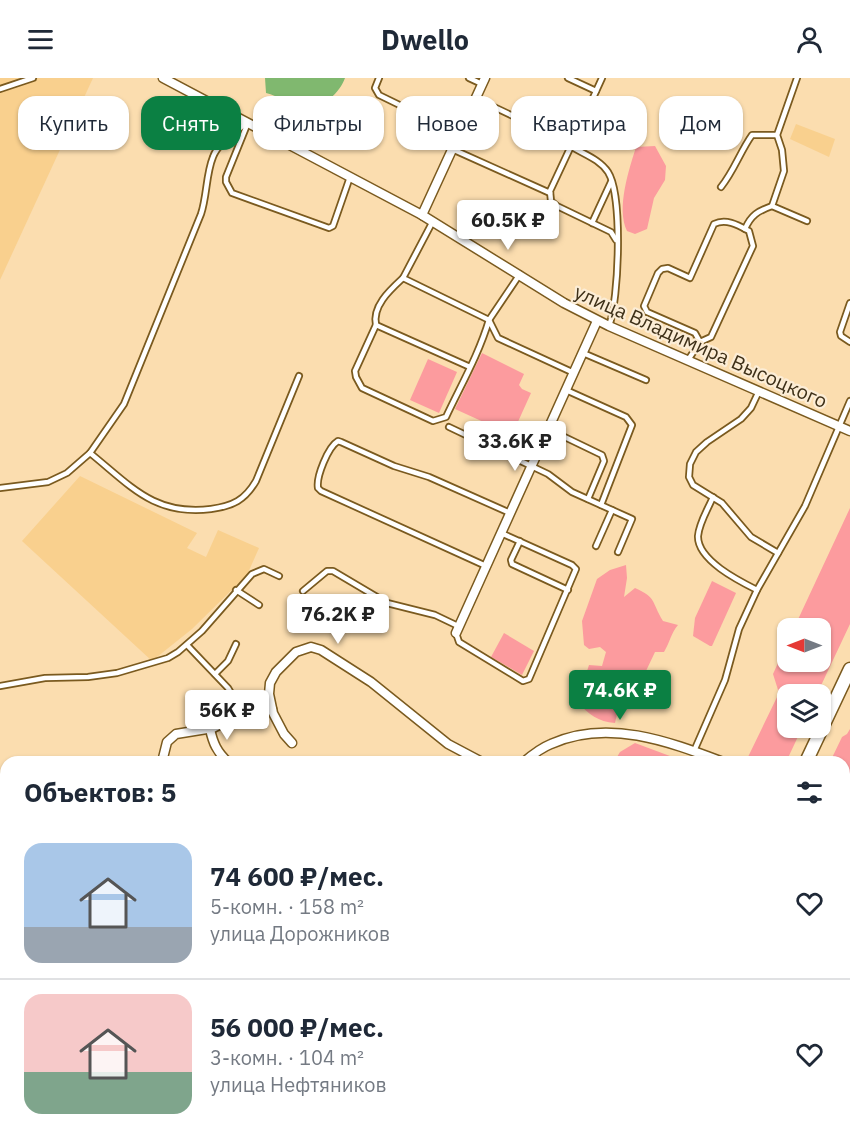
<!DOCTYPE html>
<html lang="ru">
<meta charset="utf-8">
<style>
body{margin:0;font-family:"IBM Plex Sans",sans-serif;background:#f2f2f3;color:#1f2937;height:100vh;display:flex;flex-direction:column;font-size:22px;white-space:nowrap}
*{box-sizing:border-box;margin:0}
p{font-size:20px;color:#747a83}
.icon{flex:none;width:33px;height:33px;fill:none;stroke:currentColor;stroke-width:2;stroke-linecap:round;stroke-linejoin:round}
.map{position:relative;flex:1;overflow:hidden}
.panel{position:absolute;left:0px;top:678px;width:850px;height:386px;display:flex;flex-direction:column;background:#fff;border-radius:18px 18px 0 0;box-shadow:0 2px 4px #0004}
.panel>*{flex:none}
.hud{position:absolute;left:18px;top:18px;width:814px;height:54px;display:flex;gap:12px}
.needle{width:39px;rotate:270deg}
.fabs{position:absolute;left:777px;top:540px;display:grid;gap:12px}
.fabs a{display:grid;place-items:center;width:54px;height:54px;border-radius:12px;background:#fff;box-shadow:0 2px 4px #0004;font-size:30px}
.price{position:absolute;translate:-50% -51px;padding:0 14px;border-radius:6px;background:#fff;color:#222;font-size:20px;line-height:39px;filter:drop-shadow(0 2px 3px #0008)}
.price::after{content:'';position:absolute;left:50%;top:36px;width:18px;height:14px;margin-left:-9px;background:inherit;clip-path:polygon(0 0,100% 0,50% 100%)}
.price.current{background:#0b8043;color:#fff}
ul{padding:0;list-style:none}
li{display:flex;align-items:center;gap:18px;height:150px;padding:0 24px}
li+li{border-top:2px solid #e0e1e3}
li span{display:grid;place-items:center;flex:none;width:168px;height:120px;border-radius:18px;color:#555}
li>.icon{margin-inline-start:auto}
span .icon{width:72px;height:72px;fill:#fffc;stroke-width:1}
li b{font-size:26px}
h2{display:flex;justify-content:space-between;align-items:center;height:72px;padding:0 24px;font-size:26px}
.chip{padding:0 21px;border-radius:18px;background:#fff;box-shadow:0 2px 4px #0004;font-size:21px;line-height:54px}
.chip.current{background:#0b8043;color:#fff}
header{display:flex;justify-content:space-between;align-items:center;height:78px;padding:0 24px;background:#fff;font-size:27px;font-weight:700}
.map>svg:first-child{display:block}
.built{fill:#f9d08e}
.green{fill:#fc9b9e}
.water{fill:#80b86f}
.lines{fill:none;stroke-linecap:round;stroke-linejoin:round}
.service-casing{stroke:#7a5a1f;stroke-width:8}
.minor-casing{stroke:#7a5a1f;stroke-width:11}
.tertiary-casing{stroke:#7a5a1f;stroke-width:14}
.secondary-casing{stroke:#7a5a1f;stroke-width:15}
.service{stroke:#fff;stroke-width:4.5}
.minor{stroke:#fff;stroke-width:8}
.tertiary{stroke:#fff;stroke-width:10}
.secondary{stroke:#fff;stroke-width:12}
.labels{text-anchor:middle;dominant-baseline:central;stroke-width:4.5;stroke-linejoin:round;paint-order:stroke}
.street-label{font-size:20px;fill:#3e3018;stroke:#fcedd6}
</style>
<header><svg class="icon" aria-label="menu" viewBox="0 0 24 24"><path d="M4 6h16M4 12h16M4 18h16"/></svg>Dwello<svg class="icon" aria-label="person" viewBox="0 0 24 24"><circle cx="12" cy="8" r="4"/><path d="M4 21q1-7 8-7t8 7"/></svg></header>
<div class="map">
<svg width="850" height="1063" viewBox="0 0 850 1063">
<rect width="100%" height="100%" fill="#fbddaf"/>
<g class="built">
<path d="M0,0H93L0,202Z"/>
<path d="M796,46L835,61L829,79L790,61Z"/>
<path d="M80,398L197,455L187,470L206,479L218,452L259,470L247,497L192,551L152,583L22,463Z"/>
<path d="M845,906L850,908V1051L845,1048Z"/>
</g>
<g class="green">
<path d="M655,68L666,88L665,102L654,120L647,151L635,156L627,153C616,130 629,92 636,69Z"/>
<path d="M482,275L524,296L519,307L522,311L531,315L512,357L455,331Z"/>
<path d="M428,281L457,294L439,335L410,322Z"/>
<path d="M850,430V546L817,616H788V650H802L787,682L785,684H761L748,679L779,615L773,596L787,565L788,584H820V550H794Z"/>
<path d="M626,487L627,500L624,519L635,510C657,520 651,523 663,543L678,547C671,555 670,564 664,574H655L646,593L623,610L616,624L618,632L615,645C598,644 589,636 577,624L589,587L602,588L606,574L600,569L589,571L584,567L582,543L597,501L610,492Z"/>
<path d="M712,503L736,515L712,568H710L693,558L695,540Z"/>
<path d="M504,555L534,573L522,597L491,579Z"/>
<path d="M850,651V699H849L845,698L844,684H830L842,659L847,656Z"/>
<path d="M635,665L686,684H614L620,674Z"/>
</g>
<path class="water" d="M265,0H345C339,17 320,32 301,28C289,26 278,18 266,15Z"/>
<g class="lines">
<g class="service-casing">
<g id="service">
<path d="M379,0L375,10L379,17L459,56"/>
<path d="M469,0L482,6"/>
<path d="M568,0L596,13"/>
<path d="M602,0L572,66L574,70C586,77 600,82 608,94C623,117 619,222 609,248"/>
<path d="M797,0L777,57L782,72L784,93L772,128L807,143"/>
<path d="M0,11L33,0"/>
<path d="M475,20L572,66L550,113L551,123L557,128L611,154L616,162"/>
<path d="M247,47L226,99V104L232,115L329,150L333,148L350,99"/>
<path d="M452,71L550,115"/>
<path d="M721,109C734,93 740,74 752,57H777"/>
<path d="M433,143L403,200L489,242L520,196"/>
<path d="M592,145L611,104"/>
<path d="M745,151C751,137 758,133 772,128"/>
<path d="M850,225L840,254L841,258L850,264"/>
<path d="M376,247C372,228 390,212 403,200"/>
<path d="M583,275L646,302"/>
<path d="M688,282L700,264L711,259L753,168L749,153C738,147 726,140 714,146L690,200L668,190L662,191L658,195L644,228L647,234L695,255L700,264"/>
<path d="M470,289L376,247L355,293L356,299L362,310L433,343L446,339C461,307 479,276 489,242L498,260L574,295"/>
<path d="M566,312L626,339L632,347L601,427"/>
<path d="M759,313L751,330L741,341L707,364L696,374L690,386L689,399L693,407L722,425L751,459L778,475"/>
<path d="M449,349L548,396L572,414L632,441L618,474"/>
<path d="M548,351L602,377L604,383L588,421"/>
<path d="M90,375C131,408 154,438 211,431C233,428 245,422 256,403L299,298"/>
<path d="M0,410L48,404L67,395L90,375L124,326L201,136C207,118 206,96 213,79C218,65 235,55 246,45"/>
<path d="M713,419C708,431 699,445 698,458C697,482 739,503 757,512"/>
<path d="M520,463L511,482L512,486L568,512"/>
<path d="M596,468L612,432"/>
<path d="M486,488L321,413L318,410C316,399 328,369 338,363L341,364L394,388L429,399L510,435"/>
<path d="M236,512L259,527"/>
<path d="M303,513L327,493H333L387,525L435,537L458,548"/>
<path d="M456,555L459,564L523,603L529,601L576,491L572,487L501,455"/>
<path d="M187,567L228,610L243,635"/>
<path d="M215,596L228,583L236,566"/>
<path d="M0,608L45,600L88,599L117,595L168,580L178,574L202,553L252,496L264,491L279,498"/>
<path d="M694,673L725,602L739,551L757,512L805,428L850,323"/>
<path d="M844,824L850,808"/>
<path d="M844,869L850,871"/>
<path d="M844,918L850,920"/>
<path d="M844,1021L850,1006"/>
</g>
</g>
<g class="minor-casing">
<g id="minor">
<path d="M163,0L422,137L564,225L609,248L850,353"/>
<path d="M422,137L485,0"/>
<path d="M456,555L597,243"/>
<path d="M210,651C213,665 217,674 228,684"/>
<path d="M292,665L284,656L273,635L269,616L270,605L276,594L296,574L311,569L321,572L371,604L448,666L482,684"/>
<path d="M162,684L167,664L176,656L213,650L243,635H260L272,631"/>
<path d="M524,684C532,677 541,670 551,666C608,640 670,664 723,684"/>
<path d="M0,799L6,803"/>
<path d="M0,1019L6,1025"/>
<path d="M281,1058L287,1063"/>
<path d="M704,1058L731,1063"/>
<path d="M96,1063V1058"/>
<path d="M240,1063L246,1058"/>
</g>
</g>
<g class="tertiary-casing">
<path id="tertiary" d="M844,747L850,749"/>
</g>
<g class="secondary-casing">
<g id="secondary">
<path d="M806,684L850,591"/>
<path d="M634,1063L637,1058"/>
</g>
</g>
<use href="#service" class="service"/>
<use href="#minor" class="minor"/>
<use href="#tertiary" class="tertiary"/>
<use href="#secondary" class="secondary"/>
</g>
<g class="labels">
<g class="street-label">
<text transform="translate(701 268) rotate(24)">улица Владимира Высоцкого</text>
</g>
</g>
</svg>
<div class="fabs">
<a><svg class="needle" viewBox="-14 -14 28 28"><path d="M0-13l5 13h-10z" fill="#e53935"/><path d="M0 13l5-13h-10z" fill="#747a83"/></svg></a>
<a><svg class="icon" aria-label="layers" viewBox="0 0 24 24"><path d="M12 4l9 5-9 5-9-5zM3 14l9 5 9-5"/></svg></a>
</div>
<b class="price" style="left:508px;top:173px">60.5K ₽</b>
<b class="price" style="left:515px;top:394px">33.6K ₽</b>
<b class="price" style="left:338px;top:567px">76.2K ₽</b>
<b class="price current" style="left:620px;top:643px">74.6K ₽</b>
<b class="price" style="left:227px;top:663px">56K ₽</b>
<div class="hud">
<a class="chip">Купить</a>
<a class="chip current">Снять</a>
<a class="chip">Фильтры</a>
<a class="chip">Новое</a>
<a class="chip">Квартира</a>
<a class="chip">Дом</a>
</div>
<section class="panel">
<h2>Объектов: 5<svg class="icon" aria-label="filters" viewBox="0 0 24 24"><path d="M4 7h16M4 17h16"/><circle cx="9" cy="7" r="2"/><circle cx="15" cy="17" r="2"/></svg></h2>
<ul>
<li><span style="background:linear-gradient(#a9c7e8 70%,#9aa5b1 0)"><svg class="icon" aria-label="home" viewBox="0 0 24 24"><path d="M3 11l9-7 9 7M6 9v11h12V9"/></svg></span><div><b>74 600 ₽/мес.</b><p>5-комн. · 158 m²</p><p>улица Дорожников</p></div><svg class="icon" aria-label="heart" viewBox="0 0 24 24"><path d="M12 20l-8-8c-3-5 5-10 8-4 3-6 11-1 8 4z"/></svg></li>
<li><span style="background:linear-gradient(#f6c9c9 65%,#7fa58c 0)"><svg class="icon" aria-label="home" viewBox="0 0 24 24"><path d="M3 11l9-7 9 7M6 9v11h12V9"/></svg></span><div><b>56 000 ₽/мес.</b><p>3-комн. · 104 m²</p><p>улица Нефтяников</p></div><svg class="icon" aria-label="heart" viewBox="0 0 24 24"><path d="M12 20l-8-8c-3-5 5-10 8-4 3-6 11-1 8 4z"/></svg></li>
</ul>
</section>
</div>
